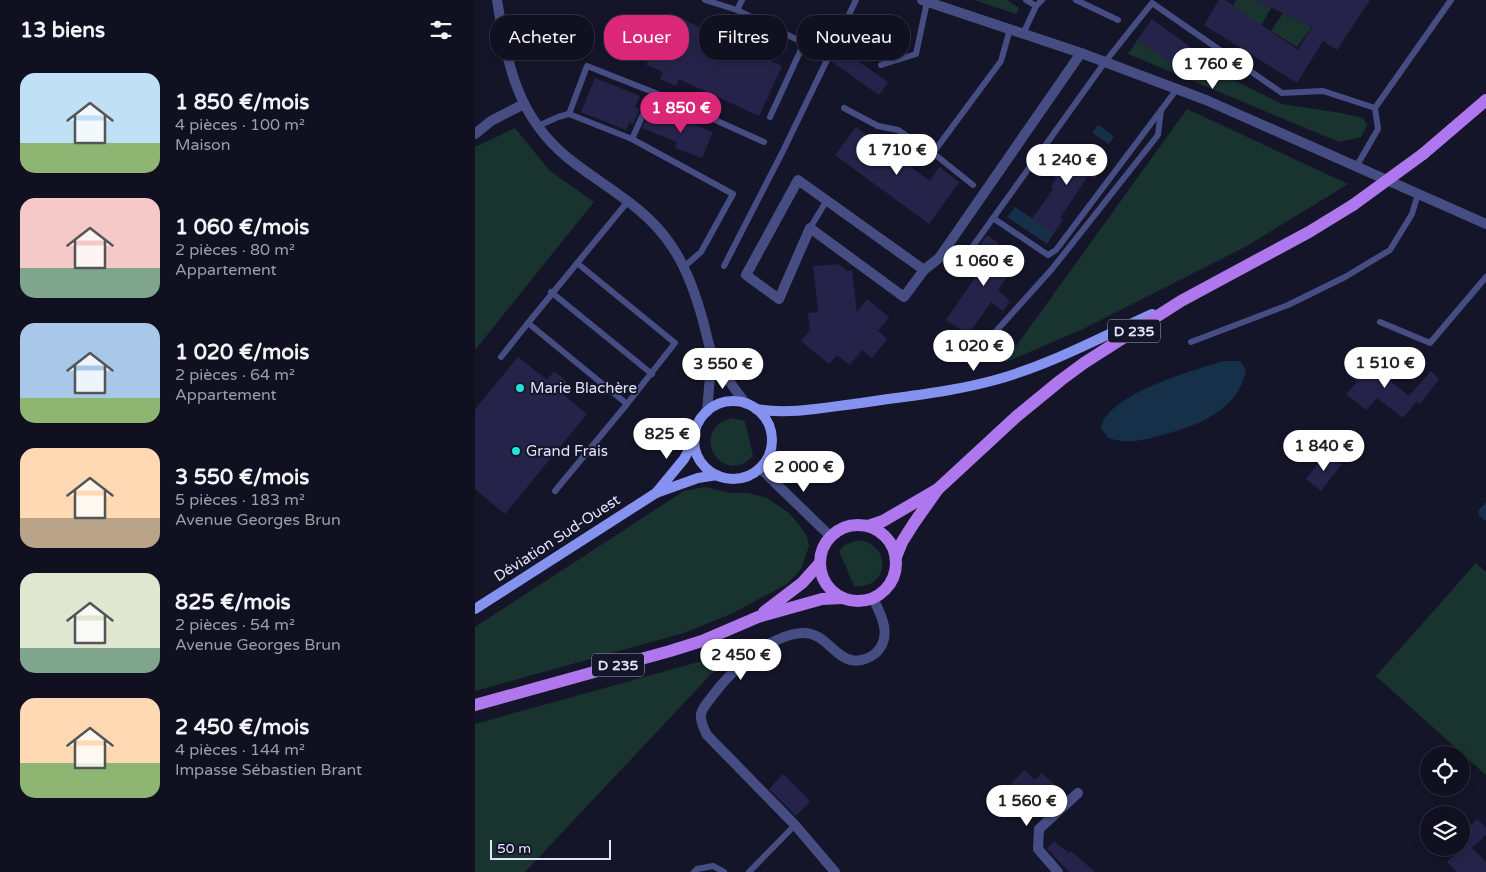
<!DOCTYPE html>
<html lang="fr">
<meta charset="utf-8">
<style>
body{margin:0;font-family:"Varela Round",sans-serif;background:#1e1e2d;color:#f1f3f6;height:100vh;display:flex;flex-direction:column;font-size:19px;white-space:nowrap}
*{box-sizing:border-box;margin:0}
p{font-size:16px;color:#9c9da5}
.icon{flex:none;width:28px;height:28px;fill:none;stroke:currentColor;stroke-width:2;stroke-linecap:round;stroke-linejoin:round}
.map{position:relative;flex:1;overflow:hidden}
.side{display:flex;flex-direction:column;background:#101020;width:475px}
.side>*{flex:none}
.top-card{position:absolute;left:15px;top:15px;width:475px;height:45px;display:flex;gap:10px}
.buttons{position:absolute;left:945px;top:746px;display:grid;gap:10px}
.buttons a{display:grid;place-items:center;width:50px;height:50px;border-radius:50%;background:#101020;box-shadow:0 2px 8px #0003,0 0 0 1px #30303e;font-size:25px}
.scale{position:absolute;left:15px;bottom:12px;width:121px;box-sizing:border-box;padding-left:5px;border:2px solid #e2e3fb;border-top:0;font-size:14px;line-height:18px;white-space:nowrap;color:#e2e3fb;-webkit-text-stroke:4px #15152a;paint-order:stroke}
.price{position:absolute;translate:-50% -42px;padding:0 11px;border-radius:18px;background:#fff;color:#222;font-size:16px;line-height:32px;filter:drop-shadow(0 1px 2px #0008)}
.price::after{content:'';position:absolute;left:50%;top:30px;width:15px;height:11px;margin-left:-8px;background:inherit;clip-path:polygon(0 0,100% 0,50% 100%)}
.price.selected{background:#db2777;color:#fff}
ul{padding:0;list-style:none}
li{display:flex;align-items:center;gap:15px;height:125px;padding:0 20px}
li span{display:grid;place-items:center;flex:none;width:140px;height:100px;border-radius:15px;color:#555}
li>.icon{margin-inline-start:auto}
span .icon{width:60px;height:60px;fill:#fffc;stroke-width:1}
li b{font-size:21px}
h2{display:flex;justify-content:space-between;align-items:center;height:60px;padding:0 20px;font-size:21px}
.tag{padding:0 18px;border-radius:20px;background:#101020;box-shadow:0 2px 8px #0003,0 0 0 1px #30303e;font-size:18px;line-height:45px}
.tag.selected{background:#db2777;color:#fff}
main{display:flex;flex:1;min-height:0}
.map>svg:first-child{display:block}
.green{fill:#19332e}
.water{fill:#153048}
.building{fill:#252349}
.lines{fill:none;stroke-linecap:round;stroke-linejoin:round}
.service{stroke:#464d83;stroke-width:6}
.minor{stroke:#464d83;stroke-width:10}
.tertiary{stroke:#464d83;stroke-width:10}
.secondary{stroke:#8592ef;stroke-width:10}
.primary{stroke:#af77ee;stroke-width:12}
.primary-bridge{stroke:#af77ee;stroke-width:12}
.poi-dot{fill:#26e3d9;stroke:#15152a;stroke-width:2}
.labels{text-anchor:middle;dominant-baseline:central;stroke-width:4;stroke-linejoin:round;paint-order:stroke}
.shield{fill:#15152a;stroke:#a4a5bc;stroke-width:1}
.shield-label{font-size:14px;font-weight:bold;fill:#e2e3fb}
.poi-label{font-size:15px;fill:#e2e3fb;stroke:#15152a;text-anchor:start}
.street-label{font-size:15px;fill:#e2e3fb;stroke:#15152a}
</style>
<main>
<section class="side">
<h2>13 biens<svg class="icon" aria-label="filters" viewBox="0 0 24 24"><path d="M4 7h16M4 17h16"/><circle cx="9" cy="7" r="2"/><circle cx="15" cy="17" r="2"/></svg></h2>
<ul>
<li><span style="background:linear-gradient(#bfe0f5 70%,#8fb573 0)"><svg class="icon" aria-label="home" viewBox="0 0 24 24"><path d="M3 11l9-7 9 7M6 9v11h12V9"/></svg></span><div><b>1 850 €/mois</b><p>4 pièces · 100 m²</p><p>Maison</p></div></li>
<li><span style="background:linear-gradient(#f6c9c9 70%,#7fa58c 0)"><svg class="icon" aria-label="home" viewBox="0 0 24 24"><path d="M3 11l9-7 9 7M6 9v11h12V9"/></svg></span><div><b>1 060 €/mois</b><p>2 pièces · 80 m²</p><p>Appartement</p></div></li>
<li><span style="background:linear-gradient(#a9c7e8 75%,#8fb573 0)"><svg class="icon" aria-label="home" viewBox="0 0 24 24"><path d="M3 11l9-7 9 7M6 9v11h12V9"/></svg></span><div><b>1 020 €/mois</b><p>2 pièces · 64 m²</p><p>Appartement</p></div></li>
<li><span style="background:linear-gradient(#ffd9b3 70%,#b9a48a 0)"><svg class="icon" aria-label="home" viewBox="0 0 24 24"><path d="M3 11l9-7 9 7M6 9v11h12V9"/></svg></span><div><b>3 550 €/mois</b><p>5 pièces · 183 m²</p><p>Avenue Georges Brun</p></div></li>
<li><span style="background:linear-gradient(#dfe7d0 75%,#7fa58c 0)"><svg class="icon" aria-label="home" viewBox="0 0 24 24"><path d="M3 11l9-7 9 7M6 9v11h12V9"/></svg></span><div><b>825 €/mois</b><p>2 pièces · 54 m²</p><p>Avenue Georges Brun</p></div></li>
<li><span style="background:linear-gradient(#ffd9b3 65%,#8fb573 0)"><svg class="icon" aria-label="home" viewBox="0 0 24 24"><path d="M3 11l9-7 9 7M6 9v11h12V9"/></svg></span><div><b>2 450 €/mois</b><p>4 pièces · 144 m²</p><p>Impasse Sébastien Brant</p></div></li>
</ul>
</section>
<div class="map">
<svg width="1011" height="872" viewBox="0 0 1011 872">
<rect width="100%" height="100%" fill="#15152a"/>
<g class="green">
<path d="M499,0H532L544,8L541,14Z"/>
<path d="M761,0H788L797,7L786,25L757,7Z"/>
<path d="M808,13L833,25L836,28L822,47L796,31Z"/>
<path d="M663,39L715,77L724,63L807,104L866,113L888,118L892,125L886,137L864,142L653,54Z"/>
<path d="M712,109L873,184L770,247L608,329L529,363Z"/>
<path d="M40,128L75,171L119,202L0,350V147Z"/>
<path d="M257,418L270,421L278,456C247,489 212,429 257,418Z"/>
<path d="M230,487L255,493H273L292,498L314,513L325,526L332,537L334,546L326,569L312,584L256,614L209,633L0,691V627L209,491Z"/>
<path d="M383,540C418,544 414,590 379,586L364,551L370,545Z"/>
<path d="M1001,563L1011,572V775L901,676Z"/>
<path d="M256,653L50,872H0V724Z"/>
</g>
<g class="water">
<path d="M623,125L639,136L634,144L617,133Z"/>
<path d="M540,207L579,233L572,244L532,217Z"/>
<path d="M749,361H765L771,370C764,411 720,427 683,436C673,439 660,442 649,441C644,441 638,439 633,438L626,428C632,394 719,370 749,361Z"/>
<path d="M1011,502V520H1009L1004,515L1003,511Z"/>
</g>
<g class="building">
<path d="M744,0H750L823,50L837,27L780,0H895L862,50L848,41L822,83L729,25Z"/>
<path d="M195,13L307,66L284,116L204,79L201,86L185,79L188,72L171,65Z"/>
<path d="M677,19L728,56L715,77L663,39Z"/>
<path d="M373,29L387,36L377,57L413,82L404,95L357,62Z"/>
<path d="M120,78L165,96L160,107L165,109L158,124L154,123L151,130L106,112Z"/>
<path d="M174,113L209,126L211,121L238,132L227,158L200,148L202,142L167,128Z"/>
<path d="M381,127L455,181L464,167L484,182L454,224L360,155Z"/>
<path d="M604,144L624,157L621,162L628,166L619,179L613,176L585,218L588,220L578,234L557,219L578,189L576,187L581,178L577,176L595,149L599,152Z"/>
<path d="M512,235L523,243L520,247L543,262L523,290L535,301L528,311L516,302L493,335L471,320L512,260L500,252Z"/>
<path d="M363,264L372,271L377,270L382,312L392,299L414,317L403,331L412,339L397,358L387,350L375,365L362,355L354,364L326,341L335,330L333,313L343,312L338,266Z"/>
<path d="M884,356L934,396L956,371L964,379L945,404L941,402L928,418L902,398L891,410L871,394L882,382L870,373Z"/>
<path d="M43,357L72,380L79,371L92,382L84,391L112,414L30,514L0,489V409Z"/>
<path d="M852,452L867,464L846,491L831,479Z"/>
<path d="M549,770L560,780L566,773L580,785L567,800L561,796L549,810L529,792Z"/>
<path d="M308,774L335,801L321,816L294,789Z"/>
<path d="M1002,819L1011,828V835L997,848L1011,862V872H982L972,862L986,849V835Z"/>
<path d="M579,841L594,853L596,851L620,872H594L572,849Z"/>
</g>
<g class="lines">
<g class="service">
<path d="M230,0L262,10"/>
<path d="M267,0L262,10L329,43L295,117"/>
<path d="M601,0L643,20"/>
<path d="M561,6L567,0"/>
<path d="M548,34L561,6L551,0"/>
<path d="M406,65L441,54L452,2"/>
<path d="M178,92L289,142"/>
<path d="M369,108L403,126L423,130L458,153L526,61L535,29"/>
<path d="M63,126L83,117L94,114"/>
<path d="M157,139L178,92L112,66L94,114L157,139L258,194L226,252L210,266"/>
<path d="M458,153L498,185"/>
<path d="M881,167L903,129L900,108L976,0"/>
<path d="M518,218L573,255L581,250L702,89"/>
<path d="M335,228L352,200"/>
<path d="M493,253L630,62L677,3L807,93L848,91L900,108"/>
<path d="M102,263L200,343L152,404L53,323L154,200"/>
<path d="M249,266L308,151L381,0"/>
<path d="M76,292L177,374"/>
<path d="M905,322L955,343L1011,277"/>
<path d="M513,340L577,269L683,135L686,110"/>
<path d="M716,342L813,305L870,277L915,250L937,214L943,194"/>
<path d="M26,357L53,323"/>
<path d="M80,491L152,404"/>
<path d="M219,872L222,869L238,866L249,872"/>
<path d="M274,872L320,825"/>
</g>
<g class="minor">
<path d="M447,0L606,53L731,100L1011,224"/>
<path d="M0,134L16,121L49,104"/>
<path d="M449,270L429,297L335,228L304,299L271,275L323,180L449,270L464,258L606,53"/>
<path d="M360,872L320,825L232,735C229,729 225,722 226,714C228,706 234,701 238,695C257,670 294,635 327,633C354,631 362,669 390,659C396,657 402,653 405,648C416,632 405,613 398,598"/>
<path d="M583,872L563,849L564,829L603,793"/>
</g>
<g class="tertiary">
<path d="M22,0C32,62 41,116 93,158C130,188 171,206 198,248C213,271 221,295 228,321C231,331 233,344 237,354C246,371 259,388 271,404"/>
<path d="M232,412L237,352"/>
<path d="M285,468L355,536"/>
</g>
<g class="secondary">
<circle cx="258" cy="440" r="39"/>
<path d="M281,409C316,415 352,407 386,403C431,396 477,392 520,380C575,365 626,337 677,314"/>
<path d="M181,493L209,459L220,439"/>
<path d="M0,609L181,493L223,478L242,475"/>
</g>
<g class="primary">
<path d="M948,154L1011,100"/>
<circle cx="383" cy="563" r="38"/>
<path d="M393,526L408,521L463,489"/>
<path d="M421,557L427,542L439,523L463,489L542,416L586,380L609,363L706,301L834,232L878,205"/>
<path d="M289,612L327,583L345,563"/>
<path d="M0,705L195,651L227,641L283,617L347,599L368,598"/>
</g>
<path class="primary-bridge" d="M878,205L948,154"/>
</g>
<g class="poi-dot">
<circle cx="45" cy="388" r="5"/>
<circle cx="41" cy="451" r="5"/>
</g>
<g class="labels">
<g class="shield">
<rect x="633" y="319.5" width="52" height="23" rx="4"/>
<rect x="117" y="653.5" width="52" height="23" rx="4"/>
</g>
<g class="shield-label">
<text x="659" y="331">D 235</text>
<text x="143" y="665">D 235</text>
</g>
<g class="poi-label">
<text x="55" y="388">Marie Blachère</text>
<text x="51" y="451">Grand Frais</text>
</g>
<g class="street-label">
<text transform="translate(82 538) rotate(-33)">Déviation Sud-Ouest</text>
</g>
</g>
</svg>
<div class="buttons">
<a><svg class="icon" aria-label="locate" viewBox="0 0 24 24"><circle cx="12" cy="12" r="6"/><path d="M12 2v4M12 18v4M2 12h4M18 12h4"/></svg></a>
<a><svg class="icon" aria-label="layers" viewBox="0 0 24 24"><path d="M12 4l9 5-9 5-9-5zM3 14l9 5 9-5"/></svg></a>
</div>
<div class="scale">50 m</div>
<b class="price" style="left:738px;top:90px">1 760 €</b>
<b class="price selected" style="left:206px;top:134px">1 850 €</b>
<b class="price" style="left:422px;top:176px">1 710 €</b>
<b class="price" style="left:592px;top:186px">1 240 €</b>
<b class="price" style="left:509px;top:287px">1 060 €</b>
<b class="price" style="left:499px;top:372px">1 020 €</b>
<b class="price" style="left:910px;top:389px">1 510 €</b>
<b class="price" style="left:248px;top:390px">3 550 €</b>
<b class="price" style="left:192px;top:460px">825 €</b>
<b class="price" style="left:849px;top:472px">1 840 €</b>
<b class="price" style="left:329px;top:493px">2 000 €</b>
<b class="price" style="left:266px;top:681px">2 450 €</b>
<b class="price" style="left:552px;top:827px">1 560 €</b>
<div class="top-card">
<a class="tag">Acheter</a>
<a class="tag selected">Louer</a>
<a class="tag">Filtres</a>
<a class="tag">Nouveau</a>
</div>
</div>
</main>
